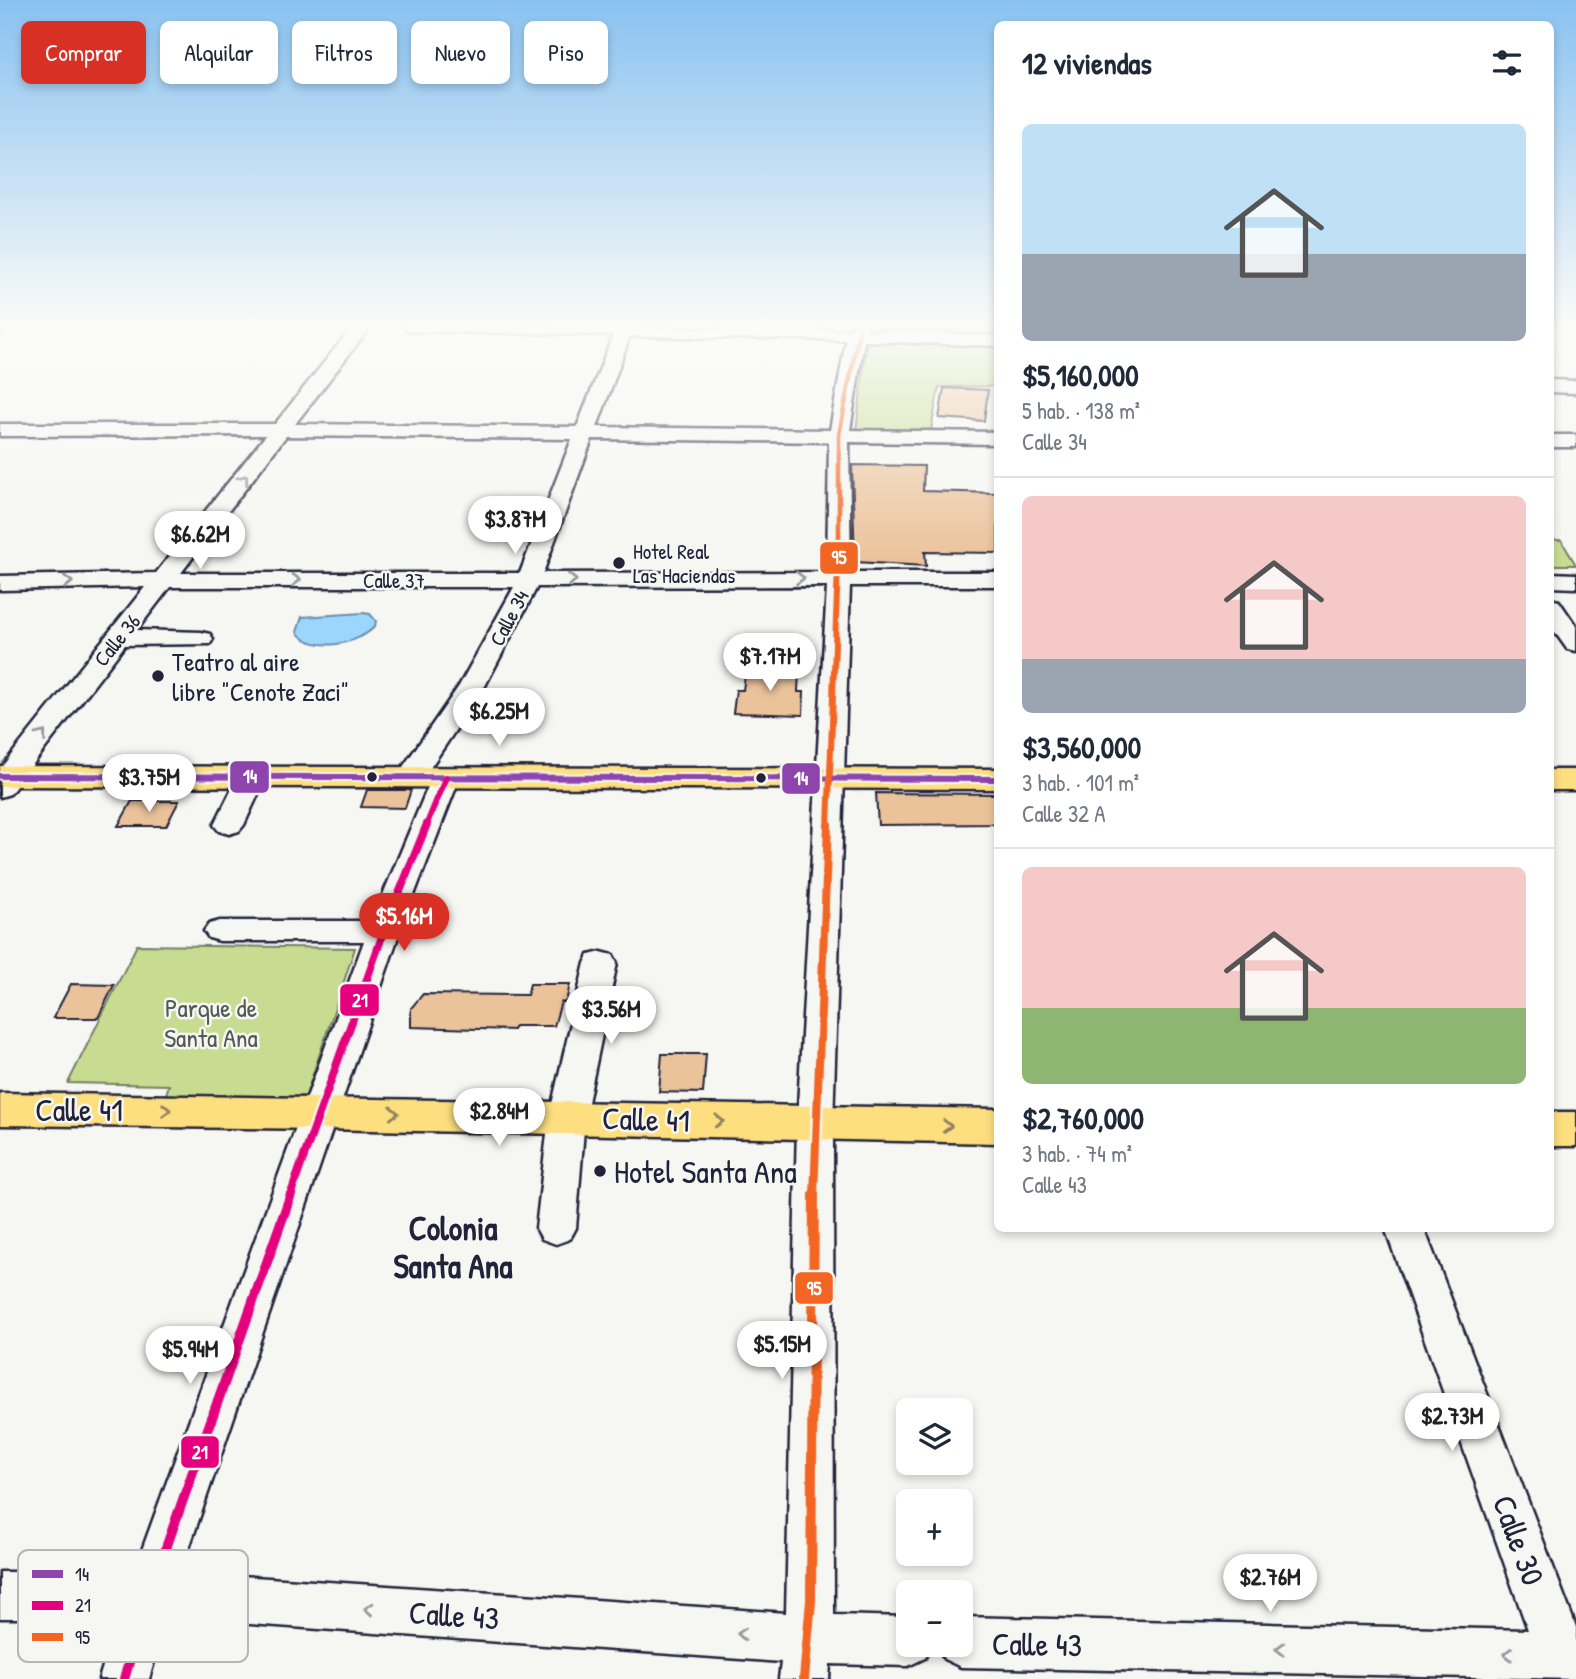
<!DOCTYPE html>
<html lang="es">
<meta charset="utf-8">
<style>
body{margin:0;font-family:"Patrick Hand",sans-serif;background:#f6f6f7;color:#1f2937;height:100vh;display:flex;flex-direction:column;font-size:26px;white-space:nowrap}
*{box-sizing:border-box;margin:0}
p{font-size:23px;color:#747a83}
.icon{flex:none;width:38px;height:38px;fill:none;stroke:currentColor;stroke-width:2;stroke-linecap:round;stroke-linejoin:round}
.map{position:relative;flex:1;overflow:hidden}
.drawer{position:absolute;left:994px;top:21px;width:560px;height:1211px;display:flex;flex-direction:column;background:#fff;border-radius:10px;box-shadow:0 4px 10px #0003}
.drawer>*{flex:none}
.guide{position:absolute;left:21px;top:21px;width:665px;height:63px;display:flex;gap:14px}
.controls{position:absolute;left:896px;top:1398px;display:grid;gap:14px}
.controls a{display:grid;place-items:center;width:77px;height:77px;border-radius:10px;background:#fff;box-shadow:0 4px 10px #0003;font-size:35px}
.price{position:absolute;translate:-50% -60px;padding:0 16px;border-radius:24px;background:#fff;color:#222;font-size:23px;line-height:46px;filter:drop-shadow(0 2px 4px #0008)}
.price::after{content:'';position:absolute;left:50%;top:42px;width:21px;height:16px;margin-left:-10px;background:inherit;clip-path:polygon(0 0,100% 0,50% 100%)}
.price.active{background:#d93025;color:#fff}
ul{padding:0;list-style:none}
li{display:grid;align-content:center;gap:14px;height:371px;padding:0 28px}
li+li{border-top:2px solid #e0e1e3}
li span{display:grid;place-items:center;height:217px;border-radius:10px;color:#555}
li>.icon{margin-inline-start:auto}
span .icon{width:126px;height:126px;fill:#fffc;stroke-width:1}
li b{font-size:30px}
h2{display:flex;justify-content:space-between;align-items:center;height:84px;padding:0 28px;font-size:30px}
.chip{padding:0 24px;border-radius:10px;background:#fff;box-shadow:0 4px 10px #0003;font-size:24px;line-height:63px}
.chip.active{background:#d93025;color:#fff}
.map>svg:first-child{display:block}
.green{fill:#c8dc91;stroke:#757f66;stroke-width:2}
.water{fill:#9cd6fc;stroke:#6b8eaf;stroke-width:2}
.building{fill:#ebc39b;stroke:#22223b;stroke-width:2}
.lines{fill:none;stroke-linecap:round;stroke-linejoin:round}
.minor-casing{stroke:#22223b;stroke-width:5}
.major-casing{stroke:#22223b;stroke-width:5}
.minor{fill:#f6f6f2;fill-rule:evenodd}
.major{fill:#fddf80;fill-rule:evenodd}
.bus-1-casing{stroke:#f6f6f2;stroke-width:10}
.bus-2-far2-casing{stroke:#f6f6f2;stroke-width:10}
.bus-2-far1-casing{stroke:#f6f6f2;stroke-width:13}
.bus-2-casing{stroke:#f6f6f2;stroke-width:16}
.bus-3-far3-casing{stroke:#f6f6f2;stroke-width:8}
.bus-3-far2-casing{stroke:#f6f6f2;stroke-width:10}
.bus-3-far1-casing{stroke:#f6f6f2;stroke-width:13}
.bus-3-casing{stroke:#f6f6f2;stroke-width:16}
.bus-1{stroke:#8e44ad;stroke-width:6}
.bus-2-far2{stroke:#e5007d;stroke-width:6}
.bus-2-far1{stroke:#e5007d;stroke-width:8}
.bus-2{stroke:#e5007d;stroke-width:10}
.bus-3-far3{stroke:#f26522;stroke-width:4.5}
.bus-3-far2{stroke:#f26522;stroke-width:6}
.bus-3-far1{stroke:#f26522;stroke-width:8}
.bus-3{stroke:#f26522;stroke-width:10}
.oneway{stroke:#9797a0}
.oneway2{stroke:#90805e}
.poi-dot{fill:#22223b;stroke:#f6f6f2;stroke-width:2.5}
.labels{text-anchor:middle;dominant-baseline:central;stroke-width:5;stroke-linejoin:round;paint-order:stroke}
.far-poi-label{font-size:21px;fill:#22223b;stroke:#f6f6f2;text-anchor:start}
.far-street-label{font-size:21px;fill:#22223b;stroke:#f6f6f2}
.poi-label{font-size:26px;fill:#22223b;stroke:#f6f6f2;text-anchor:start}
.park-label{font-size:26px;fill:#545a55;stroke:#f6f6f2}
.near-street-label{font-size:32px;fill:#22223b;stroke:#f6f6f2}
.near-poi-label{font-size:32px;fill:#22223b;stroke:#f6f6f2;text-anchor:start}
.near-neighbourhood-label{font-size:33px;font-weight:bold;fill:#22223b;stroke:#f6f6f2}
.key{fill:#f6f6f2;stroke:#b6b6bb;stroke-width:2}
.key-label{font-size:19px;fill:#22223b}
.line-badge{stroke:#f6f6f2;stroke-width:2.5}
.badge-label{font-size:19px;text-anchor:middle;font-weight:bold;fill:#fff}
</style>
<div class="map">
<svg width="1576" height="1679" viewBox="0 0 1576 1679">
<rect width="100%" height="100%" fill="#f6f6f2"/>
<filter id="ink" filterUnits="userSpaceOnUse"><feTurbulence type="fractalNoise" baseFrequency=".0143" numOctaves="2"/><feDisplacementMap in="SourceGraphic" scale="14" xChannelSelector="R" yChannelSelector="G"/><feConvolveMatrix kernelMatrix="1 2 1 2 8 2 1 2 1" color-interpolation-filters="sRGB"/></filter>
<g filter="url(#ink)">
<g class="green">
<path d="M879,326H997V338L876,334Z"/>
<path d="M867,341L997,345V386L939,387L931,430L923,434L856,431Z"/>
<path d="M1551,540H1561L1576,565H1551Z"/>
<path d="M137,945L355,948L306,1095L302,1098L165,1097L169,1085L68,1083Z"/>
</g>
<path class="water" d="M363,613L370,614L376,621L375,626C360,644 313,654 297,632L302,617Z"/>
<g class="building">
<path d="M944,388L988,390L984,421L939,418Z"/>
<path d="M852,465L924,466L923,491L998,493V553L925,552L926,566L855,562Z"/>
<path d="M746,668L799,669L798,692H804L803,715L733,713L736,690H743Z"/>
<path d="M367,790H411L405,808L361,807Z"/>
<path d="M876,793L998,794V824L878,825Z"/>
<path d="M132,801H179L166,826H118Z"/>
<path d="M71,984L114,985L98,1018H53Z"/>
<path d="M530,984H570L566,1002H561L554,1026H515L513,1030L411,1027V1008L423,994L527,995Z"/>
<path d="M662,1054H706L703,1093L659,1092Z"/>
</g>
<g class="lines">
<g class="minor-casing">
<g id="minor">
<path d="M0,326H12L0,333Z"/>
<path d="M353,326H371L295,424L577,427L613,335L409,331L401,326L850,330L852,326H868L867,330L998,336V346L864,341L850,430L998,432V444L849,442L851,572H998V586H850L833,1124L834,1615L908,1617V1645H931L925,1658L908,1666L830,1664L829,1679H779L781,1662L167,1618L149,1679H99L118,1618H0V1572H134L364,941H220L209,938L204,931L209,924L220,921H372L432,777L436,771L446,769L456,771L460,777L400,931L181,1572L786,1613L797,1124L827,586L537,587L485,686L420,783L410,785L400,783L396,777L459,686L514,587H170L137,630L201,632L210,634L213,639L210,644L125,645L10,794L0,797V769L145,587L0,590V576L156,573L266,435L0,436V424H275ZM630,336L846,340L830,430L597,427ZM286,436L572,439L520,573H181ZM592,439L829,442L827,572L543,573Z"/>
<path d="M1550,380L1576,381V393L1550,392Z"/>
<rect x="1550" y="435" width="26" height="12"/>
<path d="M1550,573L1576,574V588L1550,587Z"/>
<path d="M1550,599L1559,601L1576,626V651L1567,649L1550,625Z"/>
<path d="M252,769L262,771L266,777L244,825L239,831L229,834L219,831L214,825L238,777L242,771Z"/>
<path d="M601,952L613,955L617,963L585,1117L576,1228L570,1239L556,1244L542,1239L536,1228L549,1117L585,963L589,955Z"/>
<path d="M1385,1228H1424L1576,1627V1679L961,1667L944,1659L938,1645H961V1617L1528,1630Z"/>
</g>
</g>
<g class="major-casing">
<g id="major">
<path d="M0,766L998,769V789L0,786Z"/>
<rect x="1550" y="770" width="26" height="20"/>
<path d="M0,1093L998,1109V1143L321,1129L0,1125Z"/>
<rect x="1550" y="1112" width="26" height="34"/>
</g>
</g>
<use href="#minor" class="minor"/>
<use href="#major" class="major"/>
<g class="bus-1-casing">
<path id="bus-1" d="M0,776L998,779"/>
</g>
<g class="bus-2-far2-casing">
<path id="bus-2-far2" d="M426,826L446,777"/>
</g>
<g class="bus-2-far1-casing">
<path id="bus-2-far1" d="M290,1196L384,931L427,824"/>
</g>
<g class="bus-2-casing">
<path id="bus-2" d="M124,1679L150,1593L291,1194"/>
</g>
<g class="bus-3-far3-casing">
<path id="bus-3-far3" d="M839,543V435L860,326"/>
</g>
<g class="bus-3-far2-casing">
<path id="bus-3-far2" d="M828,826L839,541"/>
</g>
<g class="bus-3-far1-casing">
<path id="bus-3-far1" d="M814,1196L828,824"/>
</g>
<g class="bus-3-casing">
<path id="bus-3" d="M804,1679L811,1601L814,1194"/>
</g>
<use href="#bus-1" class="bus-1"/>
<use href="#bus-2-far2" class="bus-2-far2"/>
<use href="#bus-2-far1" class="bus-2-far1"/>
<use href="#bus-2" class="bus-2"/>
<use href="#bus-3-far3" class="bus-3-far3"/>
<use href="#bus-3-far2" class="bus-3-far2"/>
<use href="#bus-3-far1" class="bus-3-far1"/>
<use href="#bus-3" class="bus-3"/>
</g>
<defs><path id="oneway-chevron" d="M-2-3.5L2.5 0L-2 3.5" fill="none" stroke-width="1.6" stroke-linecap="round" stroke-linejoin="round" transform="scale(1.75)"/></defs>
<g class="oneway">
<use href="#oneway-chevron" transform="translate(244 479) rotate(-52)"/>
<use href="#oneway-chevron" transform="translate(800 578)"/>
<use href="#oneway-chevron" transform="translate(296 580)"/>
<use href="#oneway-chevron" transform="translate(572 580)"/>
<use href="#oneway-chevron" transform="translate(68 582) rotate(-1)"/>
<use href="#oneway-chevron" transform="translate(42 735) rotate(-52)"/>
<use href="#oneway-chevron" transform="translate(369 1609) rotate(-176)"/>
<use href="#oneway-chevron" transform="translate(742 1634) rotate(-176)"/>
<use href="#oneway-chevron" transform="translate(1280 1649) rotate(-179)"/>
<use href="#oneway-chevron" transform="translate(1508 1654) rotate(-179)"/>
</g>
<g class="oneway2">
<use href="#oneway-chevron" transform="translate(166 1110) rotate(1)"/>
<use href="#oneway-chevron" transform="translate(394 1113) rotate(1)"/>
<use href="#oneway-chevron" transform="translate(719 1121) rotate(2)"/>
<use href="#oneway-chevron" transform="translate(947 1126) rotate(1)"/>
</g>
</g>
<linearGradient id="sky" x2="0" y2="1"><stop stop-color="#89c2f0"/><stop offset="0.58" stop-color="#fbfbf9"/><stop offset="1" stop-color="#fbfbf9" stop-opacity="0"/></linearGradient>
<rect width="1576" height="561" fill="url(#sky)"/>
<g class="poi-dot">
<circle cx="619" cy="563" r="7"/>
<circle cx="158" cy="676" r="7"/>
<circle cx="372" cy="777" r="6"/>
<circle cx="761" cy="778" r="6"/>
<circle cx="600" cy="1171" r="7"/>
</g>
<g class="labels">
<g class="far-poi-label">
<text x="633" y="551">Hotel Real<tspan x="633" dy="24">Las Haciendas</tspan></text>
</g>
<g class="far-street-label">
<text x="394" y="580">Calle 37</text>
<text transform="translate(509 618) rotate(-62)">Calle 34</text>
<text transform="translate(117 640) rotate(-51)">Calle 36</text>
</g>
<g class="poi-label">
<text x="172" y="661">Teatro al aire<tspan x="172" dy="30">libre "Cenote Zaci"</tspan></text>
</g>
<g class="park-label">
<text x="211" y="1007">Parque de<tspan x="211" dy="30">Santa Ana</tspan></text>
</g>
<g class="near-street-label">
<text x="79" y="1109">Calle 41</text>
<text transform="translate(646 1119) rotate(2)">Calle 41</text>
<text transform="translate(1519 1540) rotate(70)">Calle 30</text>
<text transform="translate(454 1615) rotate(4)">Calle 43</text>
<text transform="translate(1037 1644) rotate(1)">Calle 43</text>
</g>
<g class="near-poi-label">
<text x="614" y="1171">Hotel Santa Ana</text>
</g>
<g class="near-neighbourhood-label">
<text x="453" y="1228">Colonia<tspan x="453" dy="38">Santa Ana</tspan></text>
</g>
</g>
<rect x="18" y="1550" width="230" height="112" rx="10" class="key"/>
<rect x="32" y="1570" width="31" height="8" fill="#8e44ad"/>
<rect x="32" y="1601" width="31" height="9" fill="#e5007d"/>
<rect x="32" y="1633" width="31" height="8" fill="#f26522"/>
<g class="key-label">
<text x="75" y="1581">14</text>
<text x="75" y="1612">21</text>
<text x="75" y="1644">95</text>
</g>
<g class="line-badge">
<rect x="819" y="541" width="40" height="34" rx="7" fill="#f26522"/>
<rect x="229" y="760" width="41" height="34" rx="7" fill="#8e44ad"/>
<rect x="781" y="762" width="40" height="33" rx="7" fill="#8e44ad"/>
<rect x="339" y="983" width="41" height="34" rx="7" fill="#e5007d"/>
<rect x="794" y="1271" width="40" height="34" rx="7" fill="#f26522"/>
<rect x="180" y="1435" width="40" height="34" rx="7" fill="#e5007d"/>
</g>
<g class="badge-label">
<text x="839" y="564">95</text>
<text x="250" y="783">14</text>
<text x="801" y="785">14</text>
<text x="360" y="1007">21</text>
<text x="814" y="1295">95</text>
<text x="200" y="1459">21</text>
</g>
</svg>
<div class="controls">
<a><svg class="icon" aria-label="layers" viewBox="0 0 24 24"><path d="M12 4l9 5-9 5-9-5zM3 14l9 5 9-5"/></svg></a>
<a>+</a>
<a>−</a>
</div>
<b class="price" style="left:515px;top:556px">$3.87M</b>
<b class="price" style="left:200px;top:571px">$6.62M</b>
<b class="price" style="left:770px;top:693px">$7.17M</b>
<b class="price" style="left:499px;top:748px">$6.25M</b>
<b class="price" style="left:149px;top:814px">$3.75M</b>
<b class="price active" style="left:404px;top:953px">$5.16M</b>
<b class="price" style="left:611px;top:1046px">$3.56M</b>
<b class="price" style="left:499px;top:1148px">$2.84M</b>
<b class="price" style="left:782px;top:1381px">$5.15M</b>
<b class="price" style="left:190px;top:1386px">$5.94M</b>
<b class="price" style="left:1452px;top:1453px">$2.73M</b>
<b class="price" style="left:1270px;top:1614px">$2.76M</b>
<div class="guide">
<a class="chip active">Comprar</a>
<a class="chip">Alquilar</a>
<a class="chip">Filtros</a>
<a class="chip">Nuevo</a>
<a class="chip">Piso</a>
</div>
<section class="drawer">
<h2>12 viviendas<svg class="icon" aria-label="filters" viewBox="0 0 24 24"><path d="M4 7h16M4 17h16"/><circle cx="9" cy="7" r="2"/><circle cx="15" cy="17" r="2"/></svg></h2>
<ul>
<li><span style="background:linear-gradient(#bfe0f5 60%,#9aa5b1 0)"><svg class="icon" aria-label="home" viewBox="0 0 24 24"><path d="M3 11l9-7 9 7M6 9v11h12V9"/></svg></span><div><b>$5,160,000</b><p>5 hab. · 138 m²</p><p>Calle 34</p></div></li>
<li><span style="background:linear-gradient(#f6c9c9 75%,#9aa5b1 0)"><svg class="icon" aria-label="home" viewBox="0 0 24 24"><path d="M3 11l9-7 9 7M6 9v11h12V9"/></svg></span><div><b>$3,560,000</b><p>3 hab. · 101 m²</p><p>Calle 32 A</p></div></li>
<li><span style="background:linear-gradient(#f6c9c9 65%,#8fb573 0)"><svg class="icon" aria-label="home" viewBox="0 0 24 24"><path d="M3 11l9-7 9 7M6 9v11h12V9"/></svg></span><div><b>$2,760,000</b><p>3 hab. · 74 m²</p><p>Calle 43</p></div></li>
</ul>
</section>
</div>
